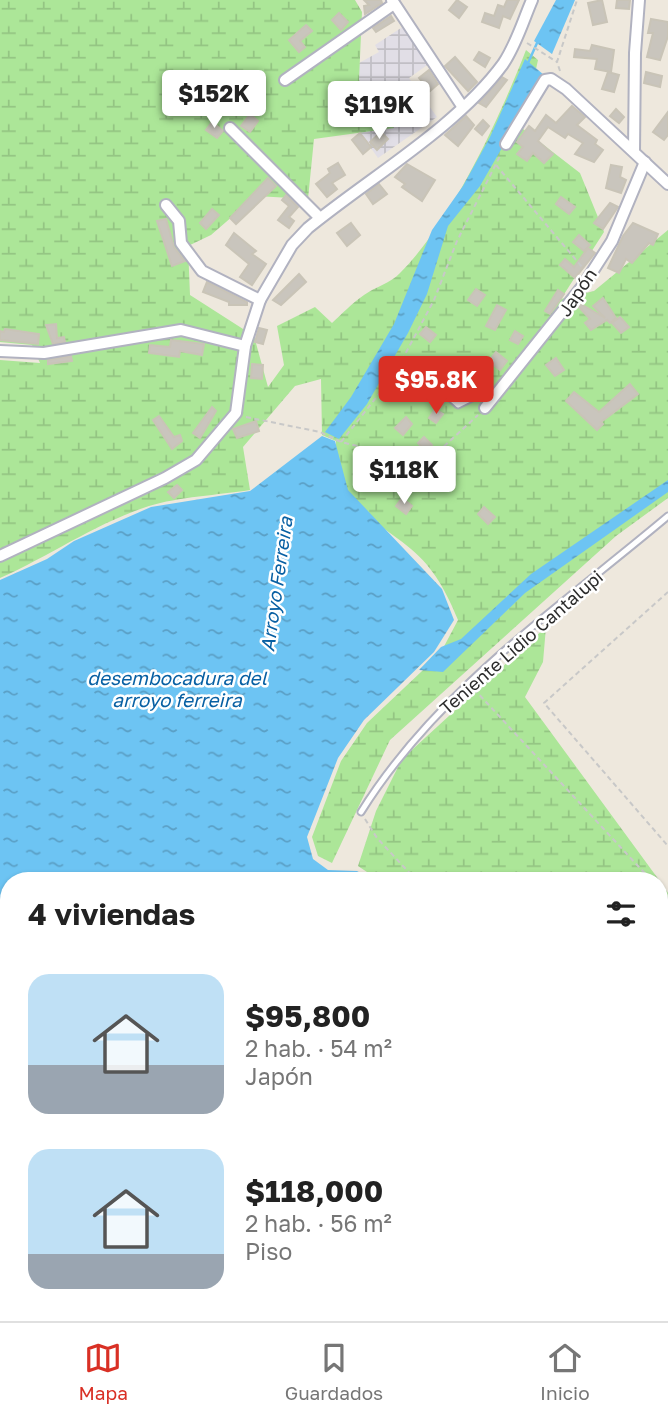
<!DOCTYPE html>
<html lang="es">
<meta charset="utf-8">
<style>
body{margin:0;font-family:"Golos Text",sans-serif;background:#f6f6f6;color:#222;height:100vh;display:flex;flex-direction:column;font-size:26px;white-space:nowrap}
*{box-sizing:border-box;margin:0}
p{font-size:23px;color:#767676}
.icon{flex:none;width:38px;height:38px;fill:none;stroke:currentColor;stroke-width:2;stroke-linecap:round;stroke-linejoin:round}
.map{position:relative;flex:1;overflow:hidden}
.sheet{position:absolute;left:0px;top:872px;width:668px;height:450px;display:flex;flex-direction:column;background:#fff;border-radius:28px 28px 0 0;box-shadow:0 2px 5px #0004}
.sheet>*{flex:none}
.price{position:absolute;translate:-50% -60px;padding:0 16px;border-radius:7px;background:#fff;color:#222;font-size:23px;line-height:46px;filter:drop-shadow(0 2px 4px #0008)}
.price::after{content:'';position:absolute;left:50%;top:42px;width:21px;height:16px;margin-left:-10px;background:inherit;clip-path:polygon(0 0,100% 0,50% 100%)}
.price.on{background:#d93025;color:#fff}
ul{padding:0;list-style:none}
li{display:flex;align-items:center;gap:21px;height:175px;padding:0 28px}
li span{display:grid;place-items:center;flex:none;width:196px;height:140px;border-radius:21px;color:#555}
li>.icon{margin-inline-start:auto}
span .icon{width:84px;height:84px;fill:#fffc;stroke-width:1}
li b{font-size:30px}
h2{display:flex;justify-content:space-between;align-items:center;height:84px;padding:0 28px;font-size:30px}
.menu{display:flex;justify-content:space-around;align-items:center;height:98px;border-top:2px solid #e0e0e0;background:#fff;font-size:19px;color:#767676}
.menu a{display:grid;justify-items:center;gap:4px}
.menu .on{color:#d93025}
.map>svg:first-child{display:block}
.industrial{fill:url(#industrial-grid)}
.wetland{fill:url(#wetland-marsh)}
.water{fill:url(#water-ripples)}
.lines{fill:none;stroke-linecap:round;stroke-linejoin:round}
.stream{stroke:#6dc4f3;stroke-width:2.5}
.building{fill:#c9c5bd;stroke:#c9c4b7;stroke-width:2}
.service-casing{stroke:#b1b2c0;stroke-width:9}
.minor-casing{stroke:#b1b2c0;stroke-width:14}
.path{stroke:#c8c8c8;stroke-width:2;stroke-dasharray:5 3.5;stroke-linecap:butt}
.service{stroke:#fff;stroke-width:5}
.minor{stroke:#fff;stroke-width:10}
.labels{text-anchor:middle;dominant-baseline:central;stroke-width:5;stroke-linejoin:round;paint-order:stroke}
.street-label{font-size:18px;fill:#2c2c2c;stroke:#fff}
.water-label{font-size:19px;font-style:italic;fill:#0860a3;stroke:#fff}
</style>
<div class="map">
<svg width="668" height="1321" viewBox="0 0 668 1321">
<defs>
<pattern id="industrial-grid" width="8" height="8" patternUnits="userSpaceOnUse" patternTransform="scale(1.75)"><rect width="8" height="8" fill="#e1dee6"/><path d="M0 4h8M4 0v8" fill="none" stroke="#c1bfc5"/></pattern>
<pattern id="wetland-marsh" width="20" height="14" patternUnits="userSpaceOnUse" patternTransform="scale(1.75)"><rect width="20" height="14" fill="#ace698"/><path d="M1 5h8M5 5V1M11 12h8M15 12V8" fill="none" stroke="#94c583"/></pattern>
<pattern id="water-ripples" width="26" height="14" patternUnits="userSpaceOnUse" patternTransform="scale(1.75)"><rect width="26" height="14" fill="#6dc4f3"/><path d="M2 4q2-2 4 0t4 0M15 11q2-2 4 0t4 0" fill="none" stroke="#5a9fc5"/></pattern>
</defs>
<rect width="100%" height="100%" fill="#eee8dd"/>
<path class="industrial" d="M404,26L430,63L409,78L437,117L378,158L341,106L359,63L379,52L375,45Z"/>
<g class="wetland">
<path d="M0,0H355L362,12L359,80L394,128L314,139L308,199L256,196L211,235L188,246L190,295L254,336L268,387L284,365L277,326L315,307L332,323C342,314 352,303 364,295C375,287 391,283 400,273C453,220 499,119 526,50L538,60L523,129L580,173L604,232L561,299L594,291L668,230V498L616,536L390,740L332,863L318,856L312,837L341,761L367,723L440,654L458,620C447,593 434,568 411,549C364,510 335,511 336,441L322,435L321,379L295,386L243,447L250,490C219,495 178,497 149,506C96,523 50,556 0,578V360L40,363L32,345L0,342Z"/>
<path d="M546,627L543,662L525,697L659,880H379L358,866L376,811L402,759Z"/>
<path d="M660,881L668,893V952L660,958Z"/>
<path d="M660,1081L668,1089V1222H660Z"/>
<path d="M0,1160L9,1164V1249H0Z"/>
<path d="M393,1313H465L484,1321H385Z"/>
</g>
<g class="water">
<path d="M556,0H575L552,54L534,41Z"/>
<path d="M525,59L544,75L480,186L448,226L427,294L408,333L367,404L339,439L325,432L351,397L394,324L432,230L463,186L490,137Z"/>
<path d="M322,436L335,441L348,490L442,589L454,620L434,652L364,720L338,758L307,837L313,859L328,870L357,871L373,880H9V1153L0,1148V580L47,559L74,541L151,507L250,491Z"/>
<path d="M668,480V492L525,593L443,672L419,670L441,647L461,639L531,574Z"/>
<path d="M668,1224V1321H488L471,1313L660,1312V1225Z"/>
<path d="M0,1256L9,1257V1312L390,1313L382,1321H0Z"/>
</g>
<g class="lines">
<g class="stream">
<path d="M528,63L537,43"/>
<path d="M660,1161L668,1166"/>
</g>
</g>
<g class="building">
<path d="M364,0H381L382,3L365,14L364,6L369,5Z"/>
<path d="M457,0L467,7L459,18L449,10Z"/>
<path d="M507,0H519L510,19L503,16L499,28L482,22L485,13L494,16L498,5L504,7Z"/>
<path d="M602,0L607,22L593,25L588,3Z"/>
<path d="M617,0H630L629,9L616,8Z"/>
<path d="M339,13L348,22L341,30L332,20Z"/>
<path d="M391,16L394,21L376,32L373,28Z"/>
<path d="M651,19L668,22V36L660,60L647,57L653,33H648Z"/>
<path d="M306,25L312,31L300,41L305,47L299,52L289,40Z"/>
<path d="M592,45L614,50L611,72L595,69L597,59L574,57L575,49L590,51Z"/>
<path d="M479,52L490,58L485,67L474,60Z"/>
<path d="M455,57L477,82L468,91L445,66Z"/>
<path d="M429,70L438,84L430,91L419,78Z"/>
<path d="M608,72L619,75L614,92L602,89Z"/>
<path d="M646,72L662,76L660,87L644,83Z"/>
<path d="M502,77L507,80L486,107L479,103Z"/>
<path d="M366,90L373,100L366,105L359,95Z"/>
<path d="M572,106L585,117L577,125L597,140L595,144L603,150L594,162L575,154L583,143L568,134L565,138L548,127L538,141L553,154L544,163L533,153L527,161L517,154L523,147L517,142L529,126L535,131L546,115L556,123Z"/>
<path d="M616,109L624,117L619,123L610,116Z"/>
<path d="M668,112V135L664,140L653,132Z"/>
<path d="M250,114L258,121L250,132L241,126Z"/>
<path d="M382,114L390,124L383,129L376,119Z"/>
<path d="M466,116L474,125L458,146L445,135Z"/>
<path d="M483,120L489,126L482,135L475,129Z"/>
<path d="M212,122L223,131L217,138L206,130Z"/>
<path d="M381,132L388,139L377,150L370,142Z"/>
<path d="M360,133L371,147L363,154L352,140Z"/>
<path d="M338,163L345,175L332,183L337,189L327,197L316,184L330,173L328,169Z"/>
<path d="M407,164L435,180L422,201L402,187L405,184L395,177Z"/>
<path d="M611,165L622,167L620,177L626,180L621,193L606,188Z"/>
<path d="M268,178L276,186L236,224L230,218Z"/>
<path d="M379,184L387,194L373,204L366,194Z"/>
<path d="M286,195L298,207L289,217L294,221L289,228L278,220L289,206L282,200Z"/>
<path d="M561,197L575,207L569,214L556,204Z"/>
<path d="M610,203L618,207L603,229L594,223Z"/>
<path d="M212,209L219,215L206,229L200,223Z"/>
<path d="M166,219L174,247L185,261L172,266L157,221Z"/>
<path d="M351,223L360,235L347,246L337,233Z"/>
<path d="M633,223L658,234L653,245L649,243L632,263L626,259L619,273L608,268L623,236Z"/>
<path d="M234,233L256,251L252,254L266,264L252,285L240,277L249,264L226,245Z"/>
<path d="M579,235L590,245L584,251L573,242Z"/>
<path d="M588,248L595,253L575,278L560,265L565,259L574,267Z"/>
<path d="M299,274L306,282L281,305L273,300Z"/>
<path d="M207,282L247,302V305H229V302L203,292Z"/>
<path d="M476,289L485,295L477,306L468,300Z"/>
<path d="M558,290L564,294L550,314L545,311Z"/>
<path d="M603,298L616,318L610,323L607,320L591,330L585,323L590,319L577,305L579,303L605,318L593,306Z"/>
<path d="M497,305L506,310L495,330L486,326Z"/>
<path d="M620,317L629,327L621,333L612,323Z"/>
<path d="M56,324L57,338L64,337L65,342L53,344L46,325Z"/>
<path d="M426,327L436,335L430,342L420,334Z"/>
<path d="M259,328L267,330L263,344L255,342Z"/>
<path d="M5,329L39,334L38,344L0,340V331L4,332Z"/>
<path d="M515,331L523,336L518,344L510,340Z"/>
<path d="M171,340L204,344L202,355L180,351L179,357L149,353L150,345L170,347Z"/>
<path d="M496,352L507,361L500,370L489,361Z"/>
<path d="M71,356L72,361L48,364V360Z"/>
<path d="M556,358L564,370L555,376L546,365Z"/>
<path d="M252,364L263,365L262,379L251,378Z"/>
<path d="M424,379L431,390L445,400L440,408L415,391Z"/>
<path d="M630,384L638,394L601,422L603,424L597,430L566,401L574,392L599,412Z"/>
<path d="M212,407L216,411L200,438L193,433Z"/>
<path d="M435,409L443,414L436,423L429,418Z"/>
<path d="M159,416L174,437L180,435L182,441L172,449L153,420Z"/>
<path d="M406,417L412,424L403,435L395,428Z"/>
<path d="M256,421L259,431L237,438L233,429Z"/>
<path d="M424,437L432,445L425,451L418,443Z"/>
<path d="M392,452L402,459L398,466L388,459Z"/>
<path d="M367,453L376,461L369,469L360,461Z"/>
<path d="M435,472L441,478L434,486L427,480Z"/>
<path d="M177,485L182,490L174,498L168,492Z"/>
<path d="M402,498L412,506L406,514L396,506Z"/>
<path d="M484,507L495,517L488,524L478,514Z"/>
</g>
<g class="lines">
<g class="service-casing">
<g id="service">
<path d="M429,379L458,405L478,395L491,401"/>
<path d="M361,812C437,690 560,607 668,516"/>
</g>
</g>
<g class="minor-casing">
<g id="minor">
<path d="M392,0L462,106"/>
<path d="M285,80L394,4"/>
<path d="M230,128L320,218"/>
<path d="M506,144L545,80L551,79L566,89L668,184"/>
<path d="M634,151L635,53L639,0"/>
<path d="M166,205L179,221L181,243L202,271L260,300L292,245L308,228C369,178 457,127 503,64C516,45 523,21 532,0"/>
<path d="M0,351L44,353L181,330L245,346"/>
<path d="M485,408L585,283L612,241L645,162"/>
<path d="M0,556L165,478L196,460L236,413L245,346L260,300"/>
</g>
</g>
<g class="path">
<path d="M527,43L557,62"/>
<path d="M560,71L557,62L577,0"/>
<path d="M496,165L582,267"/>
<path d="M246,417L320,432L341,442L366,448L405,474H414L478,415"/>
<path d="M341,442L394,375L434,300L457,241L501,154"/>
<path d="M668,592L544,703L668,846"/>
<path d="M474,689L651,880"/>
<path d="M365,819L377,838L416,880"/>
<path d="M660,890L668,899"/>
<path d="M660,1080L668,1087"/>
</g>
<use href="#service" class="service"/>
<use href="#minor" class="minor"/>
</g>
<g class="labels">
<g class="street-label">
<text transform="translate(577 292) rotate(-56)">Japón</text>
<text transform="translate(521 642) rotate(-41)">Teniente Lidio Cantalupi</text>
</g>
<g class="water-label">
<text transform="translate(276 584) rotate(-82)">Arroyo Ferreira</text>
<text x="177" y="677">desembocadura del<tspan x="177" dy="22">arroyo ferreira</tspan></text>
</g>
</g>
</svg>
<b class="price" style="left:214px;top:130px">$152K</b>
<b class="price" style="left:379px;top:141px">$119K</b>
<b class="price on" style="left:436px;top:416px">$95.8K</b>
<b class="price" style="left:404px;top:506px">$118K</b>
<section class="sheet">
<h2>4 viviendas<svg class="icon" aria-label="filters" viewBox="0 0 24 24"><path d="M4 7h16M4 17h16"/><circle cx="9" cy="7" r="2"/><circle cx="15" cy="17" r="2"/></svg></h2>
<ul>
<li><span style="background:linear-gradient(#bfe0f5 65%,#9aa5b1 0)"><svg class="icon" aria-label="home" viewBox="0 0 24 24"><path d="M3 11l9-7 9 7M6 9v11h12V9"/></svg></span><div><b>$95,800</b><p>2 hab. · 54 m²</p><p>Japón</p></div></li>
<li><span style="background:linear-gradient(#bfe0f5 75%,#9aa5b1 0)"><svg class="icon" aria-label="home" viewBox="0 0 24 24"><path d="M3 11l9-7 9 7M6 9v11h12V9"/></svg></span><div><b>$118,000</b><p>2 hab. · 56 m²</p><p>Piso</p></div></li>
</ul>
</section>
</div>
<nav class="menu">
<a class="on"><svg class="icon" aria-label="map" viewBox="0 0 24 24"><path d="M3 6l6-2 6 2 6-2v14l-6 2-6-2-6 2zM9 4v14M15 6v14"/></svg>Mapa</a>
<a><svg class="icon" aria-label="saved" viewBox="0 0 24 24"><path d="M7 4h10v16l-5-4-5 4z"/></svg>Guardados</a>
<a><svg class="icon" aria-label="home" viewBox="0 0 24 24"><path d="M3 11l9-7 9 7M6 9v11h12V9"/></svg>Inicio</a>
</nav>
